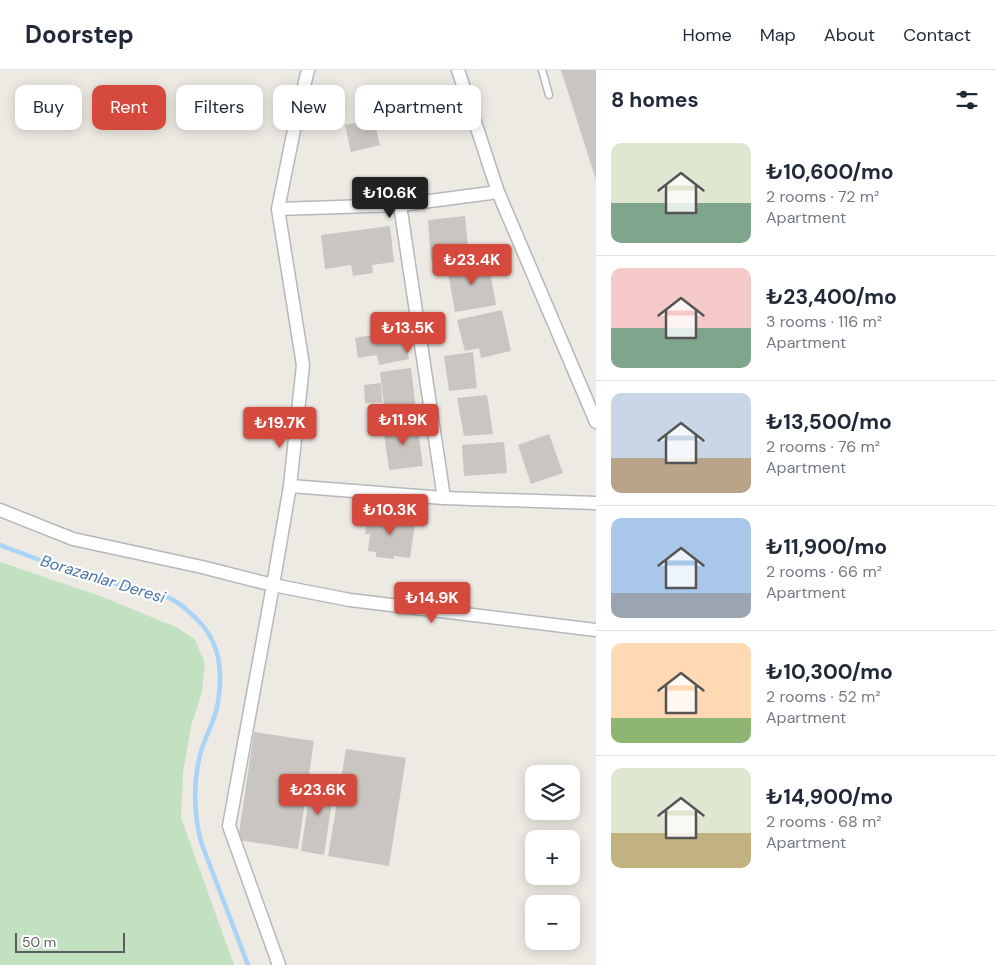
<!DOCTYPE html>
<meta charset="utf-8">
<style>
body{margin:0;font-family:"DM Sans",sans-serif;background:#f2f2f3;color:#1f2937;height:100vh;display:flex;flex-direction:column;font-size:19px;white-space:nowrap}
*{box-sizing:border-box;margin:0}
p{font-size:16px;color:#747a83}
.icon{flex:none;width:28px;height:28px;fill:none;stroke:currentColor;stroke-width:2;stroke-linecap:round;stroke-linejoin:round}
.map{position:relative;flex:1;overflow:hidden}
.side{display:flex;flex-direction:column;background:#fff;width:400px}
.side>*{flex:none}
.guide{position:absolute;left:15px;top:15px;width:475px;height:45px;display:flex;gap:10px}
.fabs{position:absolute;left:525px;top:695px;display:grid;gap:10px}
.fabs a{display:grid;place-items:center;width:55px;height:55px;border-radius:10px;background:#fff;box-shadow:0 2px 12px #0003;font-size:25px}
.scale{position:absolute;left:15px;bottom:12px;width:110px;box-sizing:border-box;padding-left:5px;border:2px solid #5b5e61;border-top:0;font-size:14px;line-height:18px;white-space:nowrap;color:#5b5e61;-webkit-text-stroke:4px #fff;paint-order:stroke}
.price{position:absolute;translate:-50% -42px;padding:0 11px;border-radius:5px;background:#d64a3e;color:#fff;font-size:16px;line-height:32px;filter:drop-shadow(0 1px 2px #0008)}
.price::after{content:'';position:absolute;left:50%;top:30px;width:15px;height:11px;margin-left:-8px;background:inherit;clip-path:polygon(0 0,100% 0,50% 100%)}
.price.active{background:#222;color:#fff}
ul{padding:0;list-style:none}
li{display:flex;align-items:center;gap:15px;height:125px;padding:0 15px}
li+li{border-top:1px solid #e0e1e3}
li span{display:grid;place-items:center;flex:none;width:140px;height:100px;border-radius:10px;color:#555}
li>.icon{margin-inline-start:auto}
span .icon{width:60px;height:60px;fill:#fffc;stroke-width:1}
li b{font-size:21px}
h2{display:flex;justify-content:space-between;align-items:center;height:60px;padding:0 15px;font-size:21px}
.pill{padding:0 18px;border-radius:10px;background:#fff;box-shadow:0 2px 12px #0003;font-size:18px;line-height:45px}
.pill.active{background:#d64a3e;color:#fff}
header{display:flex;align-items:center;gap:30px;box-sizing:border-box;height:70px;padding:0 25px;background:#fff;border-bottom:1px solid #e0e1e3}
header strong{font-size:24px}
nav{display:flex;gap:28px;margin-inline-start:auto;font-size:18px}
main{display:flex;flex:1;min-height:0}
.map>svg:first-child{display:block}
.green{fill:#c1e1c1}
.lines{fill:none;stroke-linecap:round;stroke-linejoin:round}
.stream{stroke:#a9d4f5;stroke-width:4.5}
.building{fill:#c9c6c1}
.service-casing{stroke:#b5b8bb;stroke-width:9}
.minor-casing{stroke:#b5b8bb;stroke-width:15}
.service{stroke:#fff;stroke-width:6}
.minor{stroke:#fff;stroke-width:12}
.labels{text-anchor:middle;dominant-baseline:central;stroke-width:4.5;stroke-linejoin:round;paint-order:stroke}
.water-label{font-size:16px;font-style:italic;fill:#4975a5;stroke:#fff}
</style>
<header>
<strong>Doorstep</strong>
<nav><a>Home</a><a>Map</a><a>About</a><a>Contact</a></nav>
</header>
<main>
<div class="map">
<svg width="596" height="895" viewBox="0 0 596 895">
<rect width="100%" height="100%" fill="#eceae2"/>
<path class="green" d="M0,492L100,526L178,558L195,570L205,593L202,622L191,656L183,703L181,748L234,895H0Z"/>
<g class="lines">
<path class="stream" d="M0,475C32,487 64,500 97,509C119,515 142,518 164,526C173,529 182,535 189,542C221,568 224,600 217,638C213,654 204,669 200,685C193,713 194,744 201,772L248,895"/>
</g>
<g class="building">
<path d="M561,0H596V110Z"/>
<path d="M374,49L380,75L351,82L345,55Z"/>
<path d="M465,146L469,187L431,190L428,150Z"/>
<path d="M390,156L394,192L372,195L373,203L353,206L351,195L325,199L321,165Z"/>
<path d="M488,190L496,235L455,242L447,198Z"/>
<path d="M502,240L511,281L481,288L479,278L465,281L457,250Z"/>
<path d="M402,250L409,289L379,295L377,285L358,288L355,268L373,265L372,256Z"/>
<path d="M473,282L477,318L449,321L444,286Z"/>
<path d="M411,298L416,340L385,344L380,302Z"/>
<path d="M381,313L382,332L365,333L364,315Z"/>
<path d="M487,325L493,364L464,366L457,328Z"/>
<path d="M417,352L423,396L389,400L383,356Z"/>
<path d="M549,364L563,403L531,414L518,375Z"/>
<path d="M504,372L507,403L464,406L462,375Z"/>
<path d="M385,442L401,445L400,451L415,453L410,488L394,486V489L376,487V482L368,481L370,464H365L367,451L371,452L372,444L385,446Z"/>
<path d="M254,662L314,671L298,779L238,770Z"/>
<path d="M346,679L406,688L389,796L328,786Z"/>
<path d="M312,707L335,711L324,785L301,781Z"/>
</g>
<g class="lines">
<g class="service-casing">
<path id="service" d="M542,0L549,25"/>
</g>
<g class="minor-casing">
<g id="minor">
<path d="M458,0L498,122L596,352"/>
<path d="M400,135L444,428"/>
<path d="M278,139L400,135L498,122"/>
<path d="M290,416L444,428L596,433"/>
<path d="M0,440L73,469L202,497L273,515L290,416L303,295L278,139L298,40L308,0"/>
<path d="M279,895L229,756L273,515L350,530L596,560"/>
</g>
</g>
<use href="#service" class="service"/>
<use href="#minor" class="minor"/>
</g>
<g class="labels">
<g class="water-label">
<text transform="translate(103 509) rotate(17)">Borazanlar Deresi</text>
</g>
</g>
</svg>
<div class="fabs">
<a><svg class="icon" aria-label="layers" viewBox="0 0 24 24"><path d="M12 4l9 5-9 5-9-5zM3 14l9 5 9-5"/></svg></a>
<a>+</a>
<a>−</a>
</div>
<div class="scale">50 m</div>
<b class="price active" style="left:390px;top:149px">₺10.6K</b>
<b class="price" style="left:472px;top:216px">₺23.4K</b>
<b class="price" style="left:408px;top:284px">₺13.5K</b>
<b class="price" style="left:403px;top:376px">₺11.9K</b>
<b class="price" style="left:280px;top:379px">₺19.7K</b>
<b class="price" style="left:390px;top:466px">₺10.3K</b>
<b class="price" style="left:432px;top:554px">₺14.9K</b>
<b class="price" style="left:318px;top:746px">₺23.6K</b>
<div class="guide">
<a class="pill">Buy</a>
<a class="pill active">Rent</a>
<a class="pill">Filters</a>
<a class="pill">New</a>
<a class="pill">Apartment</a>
</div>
</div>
<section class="side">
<h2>8 homes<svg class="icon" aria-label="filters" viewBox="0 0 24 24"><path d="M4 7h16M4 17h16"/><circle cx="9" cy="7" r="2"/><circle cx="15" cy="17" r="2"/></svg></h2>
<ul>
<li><span style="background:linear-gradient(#dfe7d0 60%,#7fa58c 0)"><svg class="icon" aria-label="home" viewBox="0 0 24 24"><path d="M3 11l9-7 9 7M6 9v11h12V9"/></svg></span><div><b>₺10,600/mo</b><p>2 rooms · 72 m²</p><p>Apartment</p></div></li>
<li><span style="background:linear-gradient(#f6c9c9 60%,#7fa58c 0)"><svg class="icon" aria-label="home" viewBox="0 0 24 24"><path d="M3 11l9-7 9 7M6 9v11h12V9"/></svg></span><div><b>₺23,400/mo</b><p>3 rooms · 116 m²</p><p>Apartment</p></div></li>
<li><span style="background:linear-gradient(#c9d6e8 65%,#b9a48a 0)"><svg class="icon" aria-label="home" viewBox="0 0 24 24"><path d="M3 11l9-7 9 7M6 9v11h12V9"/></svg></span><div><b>₺13,500/mo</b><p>2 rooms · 76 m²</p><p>Apartment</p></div></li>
<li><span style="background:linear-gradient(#a9c7e8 75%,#9aa5b1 0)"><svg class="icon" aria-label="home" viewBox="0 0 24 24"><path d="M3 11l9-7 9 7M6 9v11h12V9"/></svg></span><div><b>₺11,900/mo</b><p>2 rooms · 66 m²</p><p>Apartment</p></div></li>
<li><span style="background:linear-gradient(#ffd9b3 75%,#8fb573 0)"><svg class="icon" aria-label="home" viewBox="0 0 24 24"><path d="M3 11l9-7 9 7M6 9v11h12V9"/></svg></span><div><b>₺10,300/mo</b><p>2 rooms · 52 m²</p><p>Apartment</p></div></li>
<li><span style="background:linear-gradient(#dfe7d0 65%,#c2b280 0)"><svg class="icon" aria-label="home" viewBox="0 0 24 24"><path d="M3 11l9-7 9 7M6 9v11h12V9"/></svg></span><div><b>₺14,900/mo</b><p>2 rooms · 68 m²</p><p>Apartment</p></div></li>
</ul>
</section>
</main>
